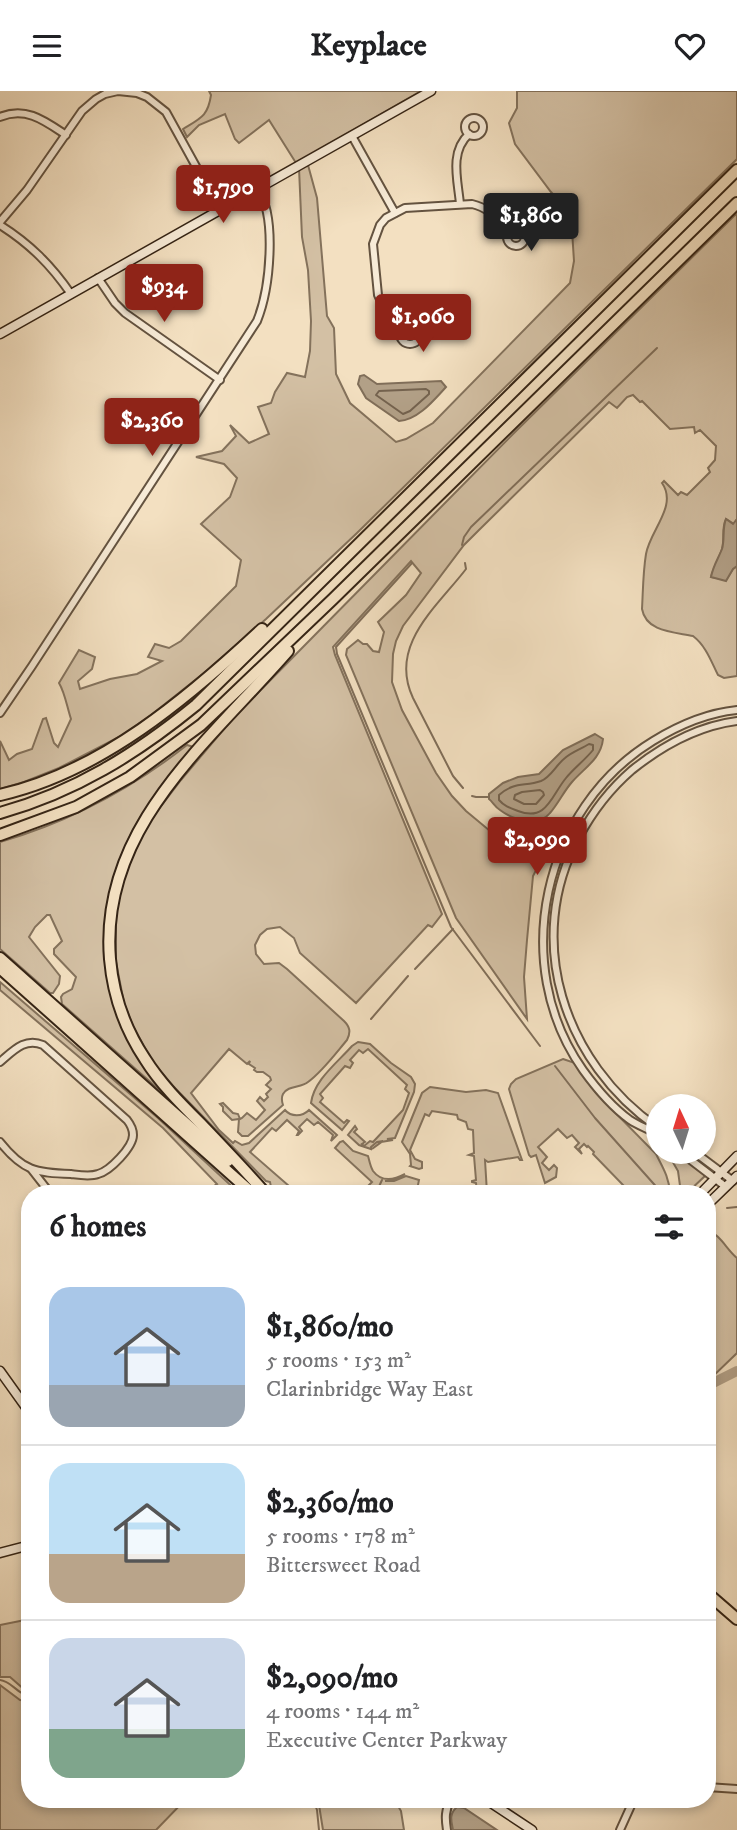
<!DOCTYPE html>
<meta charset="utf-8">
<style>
body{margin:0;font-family:"IM FELL DW Pica",serif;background:#f2f2f2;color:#202124;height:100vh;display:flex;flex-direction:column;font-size:26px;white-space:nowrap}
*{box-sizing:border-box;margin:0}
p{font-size:23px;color:#757577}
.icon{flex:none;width:38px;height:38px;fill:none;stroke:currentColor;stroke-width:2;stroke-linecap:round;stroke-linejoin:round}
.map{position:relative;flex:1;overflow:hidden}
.details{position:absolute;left:21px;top:1094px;width:695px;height:623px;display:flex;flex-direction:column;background:#fff;border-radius:28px;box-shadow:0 4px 10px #0003}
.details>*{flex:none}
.needle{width:46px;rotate:356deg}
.buttons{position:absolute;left:646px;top:1003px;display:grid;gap:14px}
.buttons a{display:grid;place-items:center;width:70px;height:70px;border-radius:50%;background:#fff;box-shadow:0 4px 10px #0003;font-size:35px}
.price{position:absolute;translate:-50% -60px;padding:0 16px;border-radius:7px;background:#8f2418;color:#fff;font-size:23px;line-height:46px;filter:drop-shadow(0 2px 4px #0008)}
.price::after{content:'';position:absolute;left:50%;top:42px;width:21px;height:16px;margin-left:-10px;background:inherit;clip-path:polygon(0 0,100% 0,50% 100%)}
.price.active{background:#222;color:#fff}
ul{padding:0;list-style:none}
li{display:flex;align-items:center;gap:21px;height:175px;padding:0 28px}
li+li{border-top:2px solid #e0e0e0}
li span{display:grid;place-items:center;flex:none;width:196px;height:140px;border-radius:21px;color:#555}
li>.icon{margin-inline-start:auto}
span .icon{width:84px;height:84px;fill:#fffc;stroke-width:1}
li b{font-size:30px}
h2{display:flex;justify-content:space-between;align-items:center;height:84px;padding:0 28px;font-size:30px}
header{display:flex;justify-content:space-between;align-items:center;height:91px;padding:0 28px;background:#fff;font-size:32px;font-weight:800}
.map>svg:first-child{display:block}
.green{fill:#d3c0a4;stroke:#84725c;stroke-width:2}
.water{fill:#b2a087;stroke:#806e59;stroke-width:2}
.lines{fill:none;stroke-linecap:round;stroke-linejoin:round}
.shore{stroke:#74624e;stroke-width:2}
.stream{stroke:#806e59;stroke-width:2}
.river{stroke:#b2a087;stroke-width:10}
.street-casing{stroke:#645340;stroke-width:10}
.secondary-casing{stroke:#352415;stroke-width:11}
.highway-casing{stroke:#352415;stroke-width:14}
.street{stroke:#f7ebd7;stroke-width:6}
.secondary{stroke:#f7ebd7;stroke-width:8}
.highway{stroke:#f3e0c1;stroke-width:10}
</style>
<header><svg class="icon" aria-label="menu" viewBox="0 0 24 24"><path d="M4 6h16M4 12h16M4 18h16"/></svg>Keyplace<svg class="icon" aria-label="heart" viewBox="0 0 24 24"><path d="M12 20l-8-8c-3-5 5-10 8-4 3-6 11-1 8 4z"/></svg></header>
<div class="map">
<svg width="737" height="1739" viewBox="0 0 737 1739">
<rect width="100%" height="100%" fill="#f3e0c1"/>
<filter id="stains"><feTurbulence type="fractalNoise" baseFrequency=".00286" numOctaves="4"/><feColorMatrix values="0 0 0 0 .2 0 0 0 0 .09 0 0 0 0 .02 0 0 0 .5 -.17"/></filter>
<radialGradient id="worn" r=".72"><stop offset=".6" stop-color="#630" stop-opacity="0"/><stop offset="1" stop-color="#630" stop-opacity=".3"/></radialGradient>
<g class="green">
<path d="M209,0H421L296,72L269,29L239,52L235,48L225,23L199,34L187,46L183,38C201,27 208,25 211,4Z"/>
<path d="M517,0H737V68L357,442L266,528L204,582L151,624L121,645L59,677L24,691L0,698V650L9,669L17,663L32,658L43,628L46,627L54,652L58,656L71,628C67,616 65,602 59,592L79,559L95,566L92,578L78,590L80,598L110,588L137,583L162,570L148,566L155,553L169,557L181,550L236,495L241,469L201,433L230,406L237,387L224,373L196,366L222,360L236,345L230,334L249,352L269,343L258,316L271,312L275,301L287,282L305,286L310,260L311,230L308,179L302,146L299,77L308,74L317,107L327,225L334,237L336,283L350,312L396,351L406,348L433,332L570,192L574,170L571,124L551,101L515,53L509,32L517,17Z"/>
<path d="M737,122V428L734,433L726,428C721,438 725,447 722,458C719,467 714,476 711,486L726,489L733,478L737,475V585L724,587L718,584C711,570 706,555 693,545C674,541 646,541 642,518C643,500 643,481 646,463C650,439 678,415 662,392L664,390L678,404L681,401L687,404L710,381L708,377L715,369L716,355L700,339L695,342L694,336L670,338L642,310L640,311L633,304L627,306L617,317L609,311L478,440L464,454L403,535L396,550L393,563L392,591L402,619L436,682L452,705L466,720L490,740L544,764L533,785L527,849L524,886L527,928L456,827L346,564L347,558L358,549L363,553H367L373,560L379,561L384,541L378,531L406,504L421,482L411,470L333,556L335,564L442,823L432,836L428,834L356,912L300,862L294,847L280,836L267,838L260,844L255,854L256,863L264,873L279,872L287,878L344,930C350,936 351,941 347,949C336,962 322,981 308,991C301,997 288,994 283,1003C281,1007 282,1011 283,1014L248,1045H242L238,1041L239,1028L232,1029L223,1020V1016L220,1013L223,1012L233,1022L238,1023L240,1028L242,1027L247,1022L256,1029L265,1019L257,1010L260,1006L264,1010L268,1006L266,1003L271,998L266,994L271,989L270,986L263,981H257L254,979L255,977L249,973L250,970L247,973L229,958L191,1002L219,1039L233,1052L235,1050L242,1054L249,1052L285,1019C291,1026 302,1026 309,1019L337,1044L331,1050L333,1044L318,1031L314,1034L307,1028L299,1036L302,1040L298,1044H297L299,1040L287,1029L276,1040L272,1037L250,1061L297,1102H279L271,1096L270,1091L266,1090L173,995L152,970L133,935L124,912L116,871V818L121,792L146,735L181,689L235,625L514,342Z"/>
<path d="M187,654L194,656C175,680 154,704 138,730C108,782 100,840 111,898L173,1011L62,913L61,906L63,903L72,898L76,886L54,863V858L62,850L50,824H47L35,836L29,846L60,885L59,893L53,902H50L0,858V751C69,731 131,698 187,654Z"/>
<path d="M0,891L158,1027L239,1102H203L217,1093L163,1037L0,899Z"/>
<path d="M358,951L370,953L391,972L411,986L415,993L414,1001L395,1047L387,1048L393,1049L381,1051L372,1058L383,1050L377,1051L371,1056V1058L359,1054L348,1044L355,1035L357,1038L354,1041L365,1051L362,1053L364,1055L370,1050L373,1051L403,1019L409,1002L405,998L407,994L368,958L363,962L359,959L350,969L353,972L350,977L345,975L320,1003L323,1007L320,1011L344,1032L347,1029L349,1030L342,1039L311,1012C314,989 337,972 352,955Z"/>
<path d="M563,968L575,972L596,1002L656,1063C663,1077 669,1086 670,1102H627L625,1096L593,1063L594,1061L588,1055L587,1056L584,1053L579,1058L582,1063L575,1056L579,1052L572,1044L567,1047L558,1038L538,1056L547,1066L542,1072L549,1079L554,1074L557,1077L556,1086L545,1092L536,1064L531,1066L529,1064L509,998L511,993L516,988Z"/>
<path d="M430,996L466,1001L486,999L498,1002L522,1069H520L518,1066L488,1071L485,1069L487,1102H477L476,1092L472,1091V1090L476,1089L474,1065L469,1064L474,1062L473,1039L468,1038L466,1031L458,1028L457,1024L432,1020L429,1025L425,1023L410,1059L415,1068L422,1071V1077L419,1078L410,1075L411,1074L410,1063L402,1051L422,1002Z"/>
<path d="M343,1050L353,1060L368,1065C369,1068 370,1075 373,1080C382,1092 394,1089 405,1083L395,1089L385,1090H394L406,1085L419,1089L417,1099L414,1102H406L388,1097L386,1102H361L372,1091L335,1057L340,1051Z"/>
<path d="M667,1061H675L707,1083L687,1102H681L678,1080Z"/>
<path d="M707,1139C721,1144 726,1158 737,1167V1262L707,1291Z"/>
<path d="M30,1528V1600H26L10,1586H0V1534Z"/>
<path d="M0,1594L20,1609L30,1610V1708H186L156,1739H0Z"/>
<path d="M318,1708H394L401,1720L404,1739H323Z"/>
</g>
<g class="water">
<path d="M364,284L377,293L441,290L446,296C434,309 418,329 399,330L366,307L358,293L360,285Z"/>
<path d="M726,428L733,433L737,428V475L733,478L726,490L711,486C713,475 718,468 722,458C725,448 722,438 726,428Z"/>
<path d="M595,643L603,648C601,668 584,677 572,691C564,700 558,713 550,722C539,736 513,729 500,719C495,716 493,711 489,708V703L503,692L518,686L539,683L563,659Z"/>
<path d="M457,1716L464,1717L497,1739H453C451,1729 449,1723 457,1716Z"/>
</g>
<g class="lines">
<g class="shore">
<path d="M426,298L429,300V303L410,320L403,323L376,304L379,300Z"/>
<path d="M589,653L593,654V659C585,669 574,677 566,687C551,705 547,731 518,720C510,717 504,715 499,709V704C515,690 524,696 541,690C551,686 556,674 565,667C572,661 581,658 589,653Z"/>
<path d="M540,699L543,701L544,704L536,713H524L514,708L515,704L522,701Z"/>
</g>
<g class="stream">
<path d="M462,454L464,446L471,436L657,257"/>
<path d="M412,472L336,556L337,563L451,836L540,955"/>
<path d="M463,697L453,685L413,607C388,554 437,516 466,478L465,472"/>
<path d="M472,705L476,706H489"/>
<path d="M415,878L453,838"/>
<path d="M371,928L408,885"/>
<path d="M555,975L595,1027L661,1101"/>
<path d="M376,1102L382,1089"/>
<path d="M727,1117L737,1116"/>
<path d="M0,1589C12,1590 17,1604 30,1604"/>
<path d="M313,1708L317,1719L319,1739"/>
</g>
<path class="river" d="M707,1295L737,1280"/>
<g class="street-casing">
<g id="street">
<path d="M0,26C26,15 45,30 66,44"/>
<circle cx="474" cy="36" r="9"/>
<path d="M352,45L395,122"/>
<path d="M460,113C458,90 449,61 469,43"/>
<path d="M0,131L27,99L82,20L96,8L105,3L118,0L137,2L147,6L166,21L220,119"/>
<path d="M0,134C30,153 51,174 71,203"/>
<circle cx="516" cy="146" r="9"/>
<path d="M98,187L115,212L125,222L220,289"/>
<circle cx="410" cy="243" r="10"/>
<path d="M402,237L385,219L378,204L373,153L380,134L386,127L405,117L472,113C489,117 498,128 510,139"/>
<path d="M0,622L32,575L257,230C270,198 277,127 258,98"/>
<path d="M0,971C13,960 25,946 43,954L127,1029C131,1034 133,1038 133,1044C133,1056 110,1080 98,1083C90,1086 79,1084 71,1083C36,1082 23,1080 0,1051"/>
<path d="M658,1037C564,972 523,849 579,746C593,720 610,698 632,679C662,655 698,635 737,630"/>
<path d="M658,1044C649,1038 639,1035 630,1029C612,1016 596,997 583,979C508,873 543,717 653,650C679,634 707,622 737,619"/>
<path d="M679,1060L726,1096"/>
<path d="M693,1060L733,1090"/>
<path d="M32,1079L50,1102"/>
<path d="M707,1696L737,1698"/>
<path d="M447,1739C445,1727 445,1719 451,1708"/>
<path d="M620,1739L634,1708"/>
</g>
</g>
<g class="secondary-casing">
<g id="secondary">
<path d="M0,243L431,0"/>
<path d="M701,1102L737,1065"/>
<path d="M707,1114L737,1085"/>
<path d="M0,1280L30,1322"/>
<path d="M0,1462L30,1454"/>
<path d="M485,1708L532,1739"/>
</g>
</g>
<g class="highway-casing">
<g id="highway">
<path d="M0,704C101,681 188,607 262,538"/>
<path d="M0,722C75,701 136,663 196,614L737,79"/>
<path d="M0,744L76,716L130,686L201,634L333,508L737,112"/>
<path d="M0,867L228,1070"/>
<path d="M0,877L252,1102"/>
<path d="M265,1102C244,1078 222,1055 200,1032C180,1012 160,992 145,968C125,938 113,903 110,868C99,736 210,650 288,560"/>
<path d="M707,1502L737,1528"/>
</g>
</g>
<use href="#street" class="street"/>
<use href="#secondary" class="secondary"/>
<use href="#highway" class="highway"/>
</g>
<rect width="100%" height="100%" filter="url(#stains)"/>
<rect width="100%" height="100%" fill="url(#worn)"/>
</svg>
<div class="buttons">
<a><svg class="needle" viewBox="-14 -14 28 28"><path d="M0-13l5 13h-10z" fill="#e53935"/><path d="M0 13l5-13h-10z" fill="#757577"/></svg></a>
</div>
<b class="price" style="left:223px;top:134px">$1,790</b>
<b class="price active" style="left:531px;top:162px">$1,860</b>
<b class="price" style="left:164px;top:233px">$934</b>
<b class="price" style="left:423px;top:263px">$1,060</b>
<b class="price" style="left:152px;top:367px">$2,360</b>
<b class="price" style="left:537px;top:786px">$2,090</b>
<section class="details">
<h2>6 homes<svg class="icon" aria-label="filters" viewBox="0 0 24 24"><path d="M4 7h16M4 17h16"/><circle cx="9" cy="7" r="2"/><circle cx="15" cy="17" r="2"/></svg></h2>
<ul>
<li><span style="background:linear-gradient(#a9c7e8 70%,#9aa5b1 0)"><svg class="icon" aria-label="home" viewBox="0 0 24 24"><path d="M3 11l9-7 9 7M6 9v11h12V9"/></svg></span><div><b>$1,860/mo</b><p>5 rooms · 153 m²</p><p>Clarinbridge Way East</p></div></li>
<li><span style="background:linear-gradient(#bfe0f5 65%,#b9a48a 0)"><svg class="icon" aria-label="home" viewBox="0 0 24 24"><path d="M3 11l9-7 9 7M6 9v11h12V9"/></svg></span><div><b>$2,360/mo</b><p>5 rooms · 178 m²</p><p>Bittersweet Road</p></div></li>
<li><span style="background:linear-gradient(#c9d6e8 65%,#7fa58c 0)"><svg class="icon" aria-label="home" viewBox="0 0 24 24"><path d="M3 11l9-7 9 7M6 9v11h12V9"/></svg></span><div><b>$2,090/mo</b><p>4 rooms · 144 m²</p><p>Executive Center Parkway</p></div></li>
</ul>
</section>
</div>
